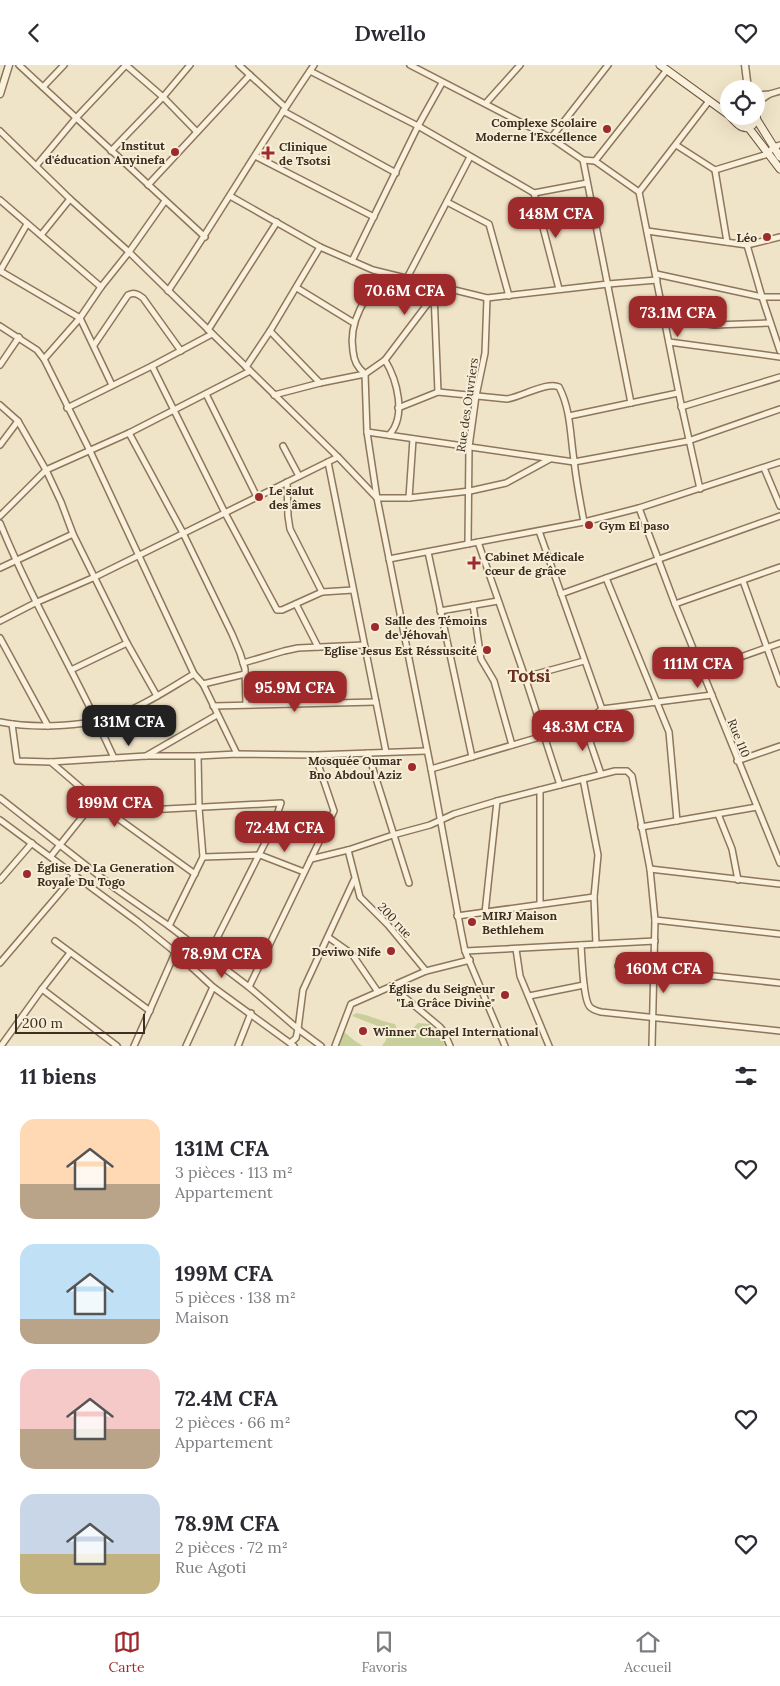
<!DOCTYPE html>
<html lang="fr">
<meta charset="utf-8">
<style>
body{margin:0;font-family:Lora,serif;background:#f2f2f3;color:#2b2b33;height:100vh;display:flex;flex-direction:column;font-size:19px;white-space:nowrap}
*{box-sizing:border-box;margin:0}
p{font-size:16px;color:#7c7c81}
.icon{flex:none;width:28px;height:28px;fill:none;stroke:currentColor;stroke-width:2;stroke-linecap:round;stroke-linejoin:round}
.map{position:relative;height:981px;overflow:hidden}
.drawer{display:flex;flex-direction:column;background:#fff;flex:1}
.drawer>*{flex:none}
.buttons{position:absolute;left:720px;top:15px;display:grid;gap:10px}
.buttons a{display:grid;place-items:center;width:45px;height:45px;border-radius:50%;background:#fff;box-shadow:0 5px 20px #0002;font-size:25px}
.scale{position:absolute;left:15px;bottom:12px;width:130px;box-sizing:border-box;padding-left:5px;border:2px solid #3d2e20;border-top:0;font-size:14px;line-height:18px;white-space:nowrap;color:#3d2e20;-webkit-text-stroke:4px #f7eed8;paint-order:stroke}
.price{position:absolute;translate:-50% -42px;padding:0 11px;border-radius:10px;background:#9e2a2b;color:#fff;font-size:16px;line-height:32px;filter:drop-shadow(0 1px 2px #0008)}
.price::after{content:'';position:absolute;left:50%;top:30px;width:15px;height:11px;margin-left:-8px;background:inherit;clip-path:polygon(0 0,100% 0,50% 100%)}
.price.on{background:#222;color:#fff}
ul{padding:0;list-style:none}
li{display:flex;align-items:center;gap:15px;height:125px;padding:0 20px}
li span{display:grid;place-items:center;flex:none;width:140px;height:100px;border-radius:15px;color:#555}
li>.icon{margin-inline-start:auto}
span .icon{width:60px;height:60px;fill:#fffc;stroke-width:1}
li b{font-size:21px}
h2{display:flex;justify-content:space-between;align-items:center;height:60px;padding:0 20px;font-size:21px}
header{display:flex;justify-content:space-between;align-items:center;height:65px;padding:0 20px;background:#fff;font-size:22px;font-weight:600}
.menu{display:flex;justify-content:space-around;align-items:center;height:70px;border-top:1px solid #e1e1e2;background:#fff;font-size:14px;color:#7c7c81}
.menu a{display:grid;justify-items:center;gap:2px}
.menu .on{color:#9e2a2b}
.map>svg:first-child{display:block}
.green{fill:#c9cf9b}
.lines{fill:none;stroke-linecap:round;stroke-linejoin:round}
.minor-casing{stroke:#8d765c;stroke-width:8}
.tertiary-casing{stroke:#8d765c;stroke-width:9}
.secondary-casing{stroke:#6f573f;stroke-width:9}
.minor{stroke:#faf1dc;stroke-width:5}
.tertiary{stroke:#faf1dc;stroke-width:6}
.secondary{stroke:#faf1dc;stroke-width:7}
.poi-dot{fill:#9e2a2b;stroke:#f7eed8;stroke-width:2}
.labels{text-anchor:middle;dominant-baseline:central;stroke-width:4;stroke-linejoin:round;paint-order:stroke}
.poi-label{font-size:12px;font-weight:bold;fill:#3d2e20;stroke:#f7eed8;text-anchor:start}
.street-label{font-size:12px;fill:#3d2e20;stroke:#f7eed8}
.district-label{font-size:18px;font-weight:bold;fill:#6b2e1e;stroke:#f7eed8}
</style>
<header><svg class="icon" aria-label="back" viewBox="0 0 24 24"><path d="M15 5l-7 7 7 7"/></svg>Dwello<svg class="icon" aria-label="heart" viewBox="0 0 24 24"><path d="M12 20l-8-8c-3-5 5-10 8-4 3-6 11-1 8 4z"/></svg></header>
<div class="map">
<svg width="780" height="981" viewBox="0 0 780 981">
<rect width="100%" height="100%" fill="#f0e4c8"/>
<g class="green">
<path d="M356,948C370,950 382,957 395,959L397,964L394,968L398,973L406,971L418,958L430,959L440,971L445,980L444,981H382L386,975L388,965L352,951Z"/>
<path d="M344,967L355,976L363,981H339Z"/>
</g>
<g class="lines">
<g class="minor-casing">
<g id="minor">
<path d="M19,0L205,172"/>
<path d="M126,0L163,32L197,67"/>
<path d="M239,0L285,42"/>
<path d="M410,0L551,73L583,95L595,96L639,127L680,334L700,424"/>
<path d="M310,6L418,61L534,128L587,118"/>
<path d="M43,22L64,0"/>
<path d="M756,30L770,29L780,26"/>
<path d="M486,38L520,0"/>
<path d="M756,38L770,29"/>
<path d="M283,46L396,108"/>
<path d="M0,66L70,134L129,187L338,392L377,433H409L470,426L506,418L550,394"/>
<path d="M551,73L608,0"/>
<path d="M676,80L715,105L768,89L773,82L780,80"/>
<path d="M111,86L163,32L190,0"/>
<path d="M255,91L374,152"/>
<path d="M583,95L631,338"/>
<path d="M595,96L666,6"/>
<path d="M36,101L76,53L126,0"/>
<path d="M715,105L727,177"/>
<path d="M148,120L250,10"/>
<path d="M639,127L709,36"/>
<path d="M534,128L559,224"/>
<path d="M230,131L320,182L373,205L487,233L608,219L657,215"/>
<path d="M0,135L101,222"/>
<path d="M447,137L489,159L509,231"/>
<path d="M647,166L747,180L780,172"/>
<path d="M41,170L70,134"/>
<path d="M747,180L762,232L780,286"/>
<path d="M352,196L418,61L442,18"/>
<path d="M0,206L80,253L112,320"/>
<path d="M0,206L27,159"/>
<path d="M384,209C366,232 348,255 353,286C354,296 357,302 365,309L385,295L441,221"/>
<path d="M656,209L762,232H780"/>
<path d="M407,213L470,92"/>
<path d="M297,223L354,258"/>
<path d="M168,226C218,152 263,74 314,0"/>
<path d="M664,253L714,260L770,258"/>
<path d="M0,261L37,285L44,294L90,386L194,609L203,619L237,689"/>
<path d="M208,265L277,157"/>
<path d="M270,266L320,318"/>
<path d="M669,277L780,292"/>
<path d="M94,280L128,230C134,227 138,229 143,233L181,286"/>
<path d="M44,294L80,253L101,222L129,187L165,136"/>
<path d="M385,295C397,315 407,351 389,370"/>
<path d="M0,300L19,272"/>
<path d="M152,301L225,448L277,545H282L322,527L353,525"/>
<path d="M246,302L270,266L320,182"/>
<path d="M438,327L507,334C521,332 548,316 559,322C571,345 570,370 574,395C576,415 580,436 584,457"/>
<path d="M206,329L257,432"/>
<path d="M274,330L320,318L365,309L367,367L377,433L431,704L461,866L465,886L505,981"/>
<path d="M0,340L18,356L46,405L61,437L73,469L127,578L157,631"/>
<path d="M681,342L780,312"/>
<path d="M67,343L152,301L212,269"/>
<path d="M398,343L438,327L434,228"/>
<path d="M569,351L678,328"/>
<path d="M367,367L574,397L688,376L780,344"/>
<path d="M129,368L183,468L232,569L240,588L245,604L246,639"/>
<path d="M0,380L18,356"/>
<path d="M283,381L299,411"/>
<path d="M328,397L386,687"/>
<path d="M764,403L780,441"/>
<path d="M287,417L288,451L290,464L322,527"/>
<path d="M409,433L413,374"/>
<path d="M639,443L675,539L780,798"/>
<path d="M0,451L46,405L129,368L250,306"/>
<path d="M0,458C33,539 78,613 114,693"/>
<path d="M539,466L602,644"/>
<path d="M478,477L525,612L560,720"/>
<path d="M468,479L469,382L476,331L485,288L487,233"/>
<path d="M428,487L472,692"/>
<path d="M389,494L584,457L639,443L780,397"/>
<path d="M0,503L73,469"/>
<path d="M606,513L669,667L677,756"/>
<path d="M743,516L780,619"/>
<path d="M561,529L780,451"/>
<path d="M296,539L318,582"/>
<path d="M675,539L780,502"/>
<path d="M473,540L481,594L494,616L512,680"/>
<path d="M440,546L498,536"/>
<path d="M0,556L35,538L95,512L338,392"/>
<path d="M0,573L48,661"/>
<path d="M243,598L284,586L298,583L364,580"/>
<path d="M71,605L127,578"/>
<path d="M701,606L780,578"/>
<path d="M525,612L584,596"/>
<path d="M203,619L245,609"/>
<path d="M213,641L376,637"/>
<path d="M0,657C36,664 92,662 126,647C150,637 172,622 194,609"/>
<path d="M12,659L17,696L51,697L146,691H198L237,689L315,690L426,686"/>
<path d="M584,659L601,709"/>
<path d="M368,688L409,818"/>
<path d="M146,691L217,650"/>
<path d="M737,696L780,681"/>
<path d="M51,697L109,747L195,809"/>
<path d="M431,704L584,659L602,644L712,630"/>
<path d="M583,714L598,790L594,832L596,879"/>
<path d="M540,725V839"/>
<path d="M0,733L116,824L169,861L249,922L298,964L321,981"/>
<path d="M109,747L281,738L272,764L208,891"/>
<path d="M718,749L732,784L738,815"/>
<path d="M0,755L138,857L175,887L213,922L294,981"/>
<path d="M641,762L757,742"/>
<path d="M348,785L360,832L388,860L426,906"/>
<path d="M51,791L95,736"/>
<path d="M203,792L260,790L304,807"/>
<path d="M311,794L348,785L393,770L430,760L454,749L497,736L615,706H627L632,711L650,804L655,855L652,981"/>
<path d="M650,804L780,819"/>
<path d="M0,815L32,778"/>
<path d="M485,848L497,736"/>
<path d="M457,851L594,832"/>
<path d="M655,855L780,869"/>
<path d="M169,861L203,792L199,743L198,691"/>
<path d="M328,872L352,889L378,927"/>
<path d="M55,876L150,946"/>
<path d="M581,880C582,892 583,935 590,942C593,945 597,946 601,947L780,966"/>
<path d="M516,884L520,911L549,981"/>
<path d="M465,886L655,876"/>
<path d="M0,898L75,810"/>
<path d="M618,901L780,918"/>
<path d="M391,921L440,962L444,967L450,981"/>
<path d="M249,922L334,746L315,690"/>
<path d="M42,924L117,981"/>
<path d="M529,931L584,920"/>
<path d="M290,978L296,973L298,964L303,925L354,815"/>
<path d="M1,981L42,924L70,888"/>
<path d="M134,981L182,872"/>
<path d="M186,981L213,922"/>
<path d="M238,981L251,948"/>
<path d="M335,981L351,939L426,906L470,895"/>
</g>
</g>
<g class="tertiary-casing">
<g id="tertiary">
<path d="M745,0L748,24"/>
<path d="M0,29L9,0"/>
</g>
</g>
<g class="secondary-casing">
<g id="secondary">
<path d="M660,0L729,50"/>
<path d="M730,51C733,54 736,58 739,60C749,68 759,57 756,47"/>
<path d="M757,55L780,92"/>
<path d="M748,62L780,104"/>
</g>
</g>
<use href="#minor" class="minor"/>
<use href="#tertiary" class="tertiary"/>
<use href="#secondary" class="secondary"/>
</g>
<g class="poi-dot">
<circle cx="607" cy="64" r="5"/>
<circle cx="175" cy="87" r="5"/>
<path d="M265.5 80.5h5v5h5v5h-5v5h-5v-5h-5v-5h5z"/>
<circle cx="767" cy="172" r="5"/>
<circle cx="259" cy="432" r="5"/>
<circle cx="589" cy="460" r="5"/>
<path d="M471.5 490.5h5v5h5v5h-5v5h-5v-5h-5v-5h5z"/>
<circle cx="375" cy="562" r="5"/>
<circle cx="487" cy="585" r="5"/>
<circle cx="412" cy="702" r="5"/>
<circle cx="27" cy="809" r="5"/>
<circle cx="472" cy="857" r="5"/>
<circle cx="391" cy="886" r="5"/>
<circle cx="505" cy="930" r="5"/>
<circle cx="363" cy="966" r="5"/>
</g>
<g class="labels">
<g class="poi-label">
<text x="597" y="57" text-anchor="end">Complexe Scolaire<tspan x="597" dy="14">Moderne l'Excellence</tspan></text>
<text x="165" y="80" text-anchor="end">Institut<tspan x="165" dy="14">d'éducation Anyinefa</tspan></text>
<text x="279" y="81">Clinique<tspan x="279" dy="14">de Tsotsi</tspan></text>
<text x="757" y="172" text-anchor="end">Léo</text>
<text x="269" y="425">Le salut<tspan x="269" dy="14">des âmes</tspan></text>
<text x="599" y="460">Gym El paso</text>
<text x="485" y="491">Cabinet Médicale<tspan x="485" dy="14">cœur de grâce</tspan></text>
<text x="385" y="555">Salle des Témoins<tspan x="385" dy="14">de Jéhovah</tspan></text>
<text x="477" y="585" text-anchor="end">Eglise Jesus Est Réssuscité</text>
<text x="402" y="695" text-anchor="end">Mosquée Oumar<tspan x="402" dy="14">Bno Abdoul Aziz</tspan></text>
<text x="37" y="802">Église De La Generation<tspan x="37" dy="14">Royale Du Togo</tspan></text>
<text x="482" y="850">MIRJ Maison<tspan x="482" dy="14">Bethlehem</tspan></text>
<text x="381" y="886" text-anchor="end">Deviwo Nife</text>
<text x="495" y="923" text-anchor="end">Église du Seigneur<tspan x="495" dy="14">"La Grâce Divine"</tspan></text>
<text x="373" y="966">Winner Chapel International</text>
</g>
<g class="street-label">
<text transform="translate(467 340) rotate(-82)">Rue des Ouvriers</text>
<text transform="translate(739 673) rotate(68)">Rue 110</text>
<text transform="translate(395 855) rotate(47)">200 rue</text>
</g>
<g class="district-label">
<text x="529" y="610">Totsi</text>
</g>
</g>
</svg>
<div class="buttons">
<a><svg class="icon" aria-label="locate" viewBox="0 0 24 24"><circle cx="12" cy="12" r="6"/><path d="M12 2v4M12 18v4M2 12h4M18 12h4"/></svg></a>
</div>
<div class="scale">200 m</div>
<b class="price" style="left:556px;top:174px">148M CFA</b>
<b class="price" style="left:405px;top:251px">70.6M CFA</b>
<b class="price" style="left:678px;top:273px">73.1M CFA</b>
<b class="price" style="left:698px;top:624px">111M CFA</b>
<b class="price" style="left:295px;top:648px">95.9M CFA</b>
<b class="price on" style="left:129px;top:682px">131M CFA</b>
<b class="price" style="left:583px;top:687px">48.3M CFA</b>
<b class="price" style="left:115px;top:763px">199M CFA</b>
<b class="price" style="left:285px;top:788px">72.4M CFA</b>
<b class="price" style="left:222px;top:914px">78.9M CFA</b>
<b class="price" style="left:664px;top:929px">160M CFA</b>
</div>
<section class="drawer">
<h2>11 biens<svg class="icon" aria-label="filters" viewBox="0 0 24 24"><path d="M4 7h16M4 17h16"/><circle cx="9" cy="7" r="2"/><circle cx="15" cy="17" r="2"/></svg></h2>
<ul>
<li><span style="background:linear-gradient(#ffd9b3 65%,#b9a48a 0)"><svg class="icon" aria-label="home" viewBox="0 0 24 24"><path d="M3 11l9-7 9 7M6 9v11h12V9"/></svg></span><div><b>131M CFA</b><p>3 pièces · 113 m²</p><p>Appartement</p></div><svg class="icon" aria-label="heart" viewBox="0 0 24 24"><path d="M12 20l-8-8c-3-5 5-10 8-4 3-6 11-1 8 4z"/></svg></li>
<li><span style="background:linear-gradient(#bfe0f5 75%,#b9a48a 0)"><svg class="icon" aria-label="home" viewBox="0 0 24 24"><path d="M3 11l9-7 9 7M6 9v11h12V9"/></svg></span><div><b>199M CFA</b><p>5 pièces · 138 m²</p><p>Maison</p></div><svg class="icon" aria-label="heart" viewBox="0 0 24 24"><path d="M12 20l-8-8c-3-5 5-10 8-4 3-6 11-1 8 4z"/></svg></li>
<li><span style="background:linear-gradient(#f6c9c9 60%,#b9a48a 0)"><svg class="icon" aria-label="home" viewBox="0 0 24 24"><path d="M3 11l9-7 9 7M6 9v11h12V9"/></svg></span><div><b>72.4M CFA</b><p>2 pièces · 66 m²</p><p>Appartement</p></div><svg class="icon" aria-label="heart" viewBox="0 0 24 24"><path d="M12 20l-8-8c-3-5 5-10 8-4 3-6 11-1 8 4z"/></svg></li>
<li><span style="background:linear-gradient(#c9d6e8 60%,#c2b280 0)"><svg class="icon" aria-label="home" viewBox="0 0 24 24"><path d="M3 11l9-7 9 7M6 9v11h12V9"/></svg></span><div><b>78.9M CFA</b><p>2 pièces · 72 m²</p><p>Rue Agoti</p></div><svg class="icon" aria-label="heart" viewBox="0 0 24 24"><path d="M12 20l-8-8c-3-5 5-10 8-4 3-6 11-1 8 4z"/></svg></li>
</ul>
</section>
<nav class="menu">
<a class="on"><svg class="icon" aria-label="map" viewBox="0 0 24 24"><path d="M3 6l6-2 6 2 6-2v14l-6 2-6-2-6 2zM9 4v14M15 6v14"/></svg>Carte</a>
<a><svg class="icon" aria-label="saved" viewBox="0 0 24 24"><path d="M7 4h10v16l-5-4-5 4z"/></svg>Favoris</a>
<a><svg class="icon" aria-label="home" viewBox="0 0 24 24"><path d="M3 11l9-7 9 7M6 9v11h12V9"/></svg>Accueil</a>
</nav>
